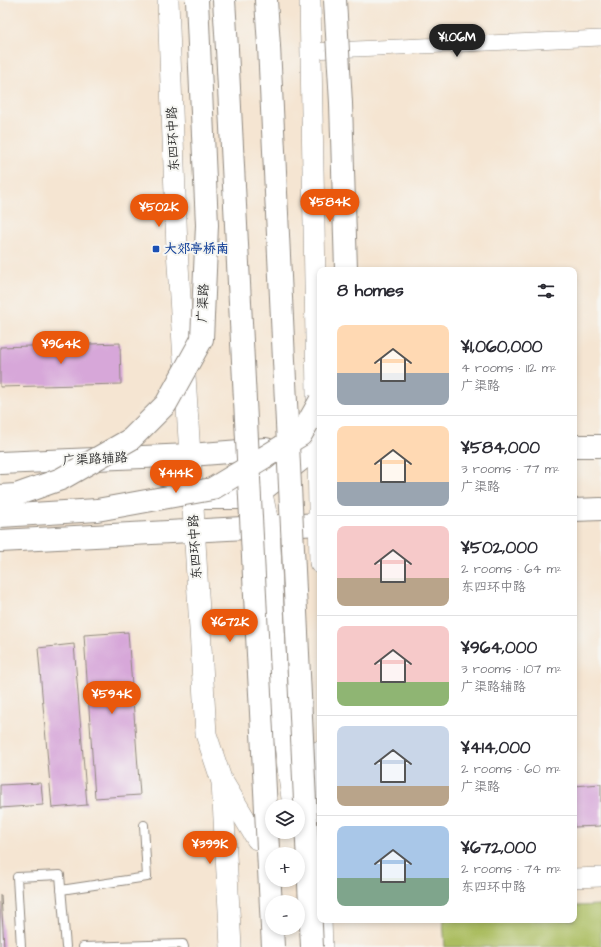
<!DOCTYPE html>
<meta charset="utf-8">
<style>
body{margin:0;font-family:"Architects Daughter","LXGW WenKai TC",sans-serif;background:#f7f7f7;color:#2b2b33;height:100vh;display:flex;flex-direction:column;font-size:15px;white-space:nowrap}
*{box-sizing:border-box;margin:0}
p{font-size:13px;color:#7c7c81}
.icon{flex:none;width:22px;height:22px;fill:none;stroke:currentColor;stroke-width:2;stroke-linecap:round;stroke-linejoin:round}
.map{position:relative;flex:1;overflow:hidden}
.panel{position:absolute;left:317px;top:267px;width:260px;height:656px;display:flex;flex-direction:column;background:#fff;border-radius:8px;box-shadow:0 2px 6px #0003}
.panel>*{flex:none}
.fabs{position:absolute;left:265px;top:799px;display:grid;gap:8px}
.fabs a{display:grid;place-items:center;width:40px;height:40px;border-radius:50%;background:#fff;box-shadow:0 2px 6px #0003;font-size:20px}
.price{position:absolute;translate:-50% -34px;padding:0 9px;border-radius:14px;background:#ea580c;color:#fff;font-size:13px;line-height:26px;filter:drop-shadow(0 1px 2px #0008)}
.price::after{content:'';position:absolute;left:50%;top:24px;width:12px;height:9px;margin-left:-6px;background:inherit;clip-path:polygon(0 0,100% 0,50% 100%)}
.price.selected{background:#222;color:#fff}
ul{padding:0;list-style:none}
li{display:flex;align-items:center;gap:12px;height:100px;padding:0 20px}
li+li{border-top:1px solid #e1e1e2}
li span{display:grid;place-items:center;flex:none;width:112px;height:80px;border-radius:8px;color:#555}
li>.icon{margin-inline-start:auto}
span .icon{width:48px;height:48px;fill:#fffc;stroke-width:1}
li b{font-size:17px}
h2{display:flex;justify-content:space-between;align-items:center;height:48px;padding:0 20px;font-size:17px}
.map>svg:first-child{display:block}
.park{fill:#abbd60;stroke:#6b7446}
.building{fill:#d7a7d9}
.lines{fill:none;stroke-linecap:round;stroke-linejoin:round}
.service-casing{stroke:#90887e;stroke-width:10}
.minor-casing{stroke:#90887e;stroke-width:16}
.tertiary-casing{stroke:#90887e;stroke-width:20}
.secondary-casing{stroke:#90887e;stroke-width:22}
.primary-casing{stroke:#90887e;stroke-width:24}
.trunk-casing{stroke:#90887e;stroke-width:24}
.service{stroke:#fff;stroke-width:8}
.minor{stroke:#fff;stroke-width:15}
.tertiary{stroke:#fff;stroke-width:19}
.secondary{stroke:#fff;stroke-width:21}
.primary{stroke:#fff;stroke-width:22}
.trunk{stroke:#fff;stroke-width:22}
.trunk-bridge-casing{stroke:#90887e;stroke-width:24;stroke-linecap:butt}
.trunk-bridge{stroke:#fff;stroke-width:22}
.transit-dot{fill:#1a4fb4;stroke:#f6f6f2;stroke-width:1.5}
.labels{text-anchor:middle;dominant-baseline:central;stroke-width:4;stroke-linejoin:round;paint-order:stroke}
.street-label{font-size:13px;fill:#2b2b2b;stroke:#f6f6f2}
.transit-label{font-size:13px;font-weight:bold;fill:#164399;stroke:#f6f6f2;text-anchor:start}
</style>
<div class="map">
<svg width="601" height="947" viewBox="0 0 601 947">
<rect width="100%" height="100%" fill="#f6f6f2"/>
<filter id="ink" filterUnits="userSpaceOnUse"><feTurbulence type="fractalNoise" baseFrequency=".025" numOctaves="2"/><feDisplacementMap in="SourceGraphic" scale="8" xChannelSelector="R" yChannelSelector="G"/><feConvolveMatrix kernelMatrix="1 2 1 2 8 2 1 2 1" color-interpolation-filters="sRGB"/></filter>
<filter id="wash" filterUnits="userSpaceOnUse"><feTurbulence type="fractalNoise" baseFrequency=".012" numOctaves="4" result="noise"/><feDisplacementMap in="SourceGraphic" scale="16" xChannelSelector="R" yChannelSelector="G"/><feGaussianBlur stdDeviation="0.9" result="paint"/><feColorMatrix in="noise" values="0 0 0 0 0 0 0 0 0 0 0 0 0 0 0 0 0 1.4 0 .05"/><feComposite in="paint" operator="in"/></filter>
<g filter="url(#wash)">
<rect width="100%" height="100%" fill="#f5e5d2"/>
<path class="park" d="M601,905V947H445L443,920H574V906Z"/>
<g id="blocks">
<g class="building">
<path d="M120,343L121,384L0,387V347Z"/>
<path d="M128,632L140,795L95,798L84,635Z"/>
<path d="M74,644L87,805L52,808L38,648Z"/>
<path d="M41,783L43,805L0,808V785Z"/>
<path d="M601,784V826L574,827V786Z"/>
<path d="M0,895H1L4,947H0Z"/>
</g>
</g>
</g>
<g filter="url(#ink)">
<use href="#blocks" fill-opacity="0" stroke="#90887e" stroke-width="1"/>
<g class="lines">
<g class="service-casing">
<g id="service">
<path d="M61,890L147,877L144,825"/>
<path d="M21,947L17,877L60,875L66,947"/>
<path d="M83,947L183,944L184,947"/>
</g>
</g>
<g class="minor-casing">
<path id="minor" d="M311,51L601,38"/>
</g>
<g class="tertiary-casing">
<g id="tertiary">
<path d="M315,780L320,882"/>
<path d="M574,878L601,877"/>
<path d="M322,920L323,947"/>
</g>
</g>
<g class="secondary-casing">
<g id="secondary">
<path d="M168,0L177,249L190,455L206,734L222,782L231,947"/>
<path d="M310,0L320,563"/>
<path d="M258,475L269,527L277,684L293,806"/>
<path d="M224,784L257,839"/>
<path d="M306,803L315,775L320,751"/>
</g>
</g>
<g class="primary-casing">
<g id="primary">
<path d="M574,446H601"/>
<path d="M0,463L190,455L266,449"/>
<path d="M189,498H245L261,491L318,446"/>
<path d="M574,510L601,509"/>
<path d="M0,541L320,524"/>
</g>
</g>
<g class="trunk-casing">
<g id="trunk">
<path d="M224,0L227,49"/>
<path d="M266,0L269,46"/>
</g>
</g>
<use href="#service" class="service"/>
<use href="#minor" class="minor"/>
<use href="#tertiary" class="tertiary"/>
<use href="#secondary" class="secondary"/>
<use href="#primary" class="primary"/>
<use href="#trunk" class="trunk"/>
<g class="trunk-bridge-casing">
<g id="trunk-bridge">
<path d="M335,0L341,103L346,270"/>
<path d="M269,46L312,947"/>
<path d="M227,49L273,947"/>
<path d="M0,496L16,495L61,479L131,439L166,404L202,339L207,225L197,0"/>
<path d="M0,516L97,510L212,489L301,435L320,401"/>
</g>
</g>
<use href="#trunk-bridge" class="trunk-bridge"/>
</g>
</g>
<rect class="transit-dot" x="152" y="245" width="8" height="8" rx="2"/>
<g class="labels">
<g class="street-label">
<text transform="translate(173 139) rotate(-92)">东四环中路</text>
<text transform="translate(203 303) rotate(-87)">广渠路</text>
<text transform="translate(95 459) rotate(-3)">广渠路辅路</text>
<text transform="translate(195 547) rotate(-93)">东四环中路</text>
</g>
<g class="transit-label">
<text x="164" y="249">大郊亭桥南</text>
</g>
</g>
</svg>
<div class="fabs">
<a><svg class="icon" aria-label="layers" viewBox="0 0 24 24"><path d="M12 4l9 5-9 5-9-5zM3 14l9 5 9-5"/></svg></a>
<a>+</a>
<a>−</a>
</div>
<b class="price selected" style="left:457px;top:58px">¥1.06M</b>
<b class="price" style="left:330px;top:223px">¥584K</b>
<b class="price" style="left:159px;top:228px">¥502K</b>
<b class="price" style="left:61px;top:365px">¥964K</b>
<b class="price" style="left:176px;top:494px">¥414K</b>
<b class="price" style="left:230px;top:643px">¥672K</b>
<b class="price" style="left:112px;top:715px">¥594K</b>
<b class="price" style="left:210px;top:865px">¥399K</b>
<section class="panel">
<h2>8 homes<svg class="icon" aria-label="filters" viewBox="0 0 24 24"><path d="M4 7h16M4 17h16"/><circle cx="9" cy="7" r="2"/><circle cx="15" cy="17" r="2"/></svg></h2>
<ul>
<li><span style="background:linear-gradient(#ffd9b3 60%,#9aa5b1 0)"><svg class="icon" aria-label="home" viewBox="0 0 24 24"><path d="M3 11l9-7 9 7M6 9v11h12V9"/></svg></span><div><b>¥1,060,000</b><p>4 rooms · 112 m²</p><p>广渠路</p></div></li>
<li><span style="background:linear-gradient(#ffd9b3 70%,#9aa5b1 0)"><svg class="icon" aria-label="home" viewBox="0 0 24 24"><path d="M3 11l9-7 9 7M6 9v11h12V9"/></svg></span><div><b>¥584,000</b><p>3 rooms · 77 m²</p><p>广渠路</p></div></li>
<li><span style="background:linear-gradient(#f6c9c9 65%,#b9a48a 0)"><svg class="icon" aria-label="home" viewBox="0 0 24 24"><path d="M3 11l9-7 9 7M6 9v11h12V9"/></svg></span><div><b>¥502,000</b><p>2 rooms · 64 m²</p><p>东四环中路</p></div></li>
<li><span style="background:linear-gradient(#f6c9c9 70%,#8fb573 0)"><svg class="icon" aria-label="home" viewBox="0 0 24 24"><path d="M3 11l9-7 9 7M6 9v11h12V9"/></svg></span><div><b>¥964,000</b><p>3 rooms · 107 m²</p><p>广渠路辅路</p></div></li>
<li><span style="background:linear-gradient(#c9d6e8 75%,#b9a48a 0)"><svg class="icon" aria-label="home" viewBox="0 0 24 24"><path d="M3 11l9-7 9 7M6 9v11h12V9"/></svg></span><div><b>¥414,000</b><p>2 rooms · 60 m²</p><p>广渠路</p></div></li>
<li><span style="background:linear-gradient(#a9c7e8 65%,#7fa58c 0)"><svg class="icon" aria-label="home" viewBox="0 0 24 24"><path d="M3 11l9-7 9 7M6 9v11h12V9"/></svg></span><div><b>¥672,000</b><p>2 rooms · 74 m²</p><p>东四环中路</p></div></li>
</ul>
</section>
</div>
